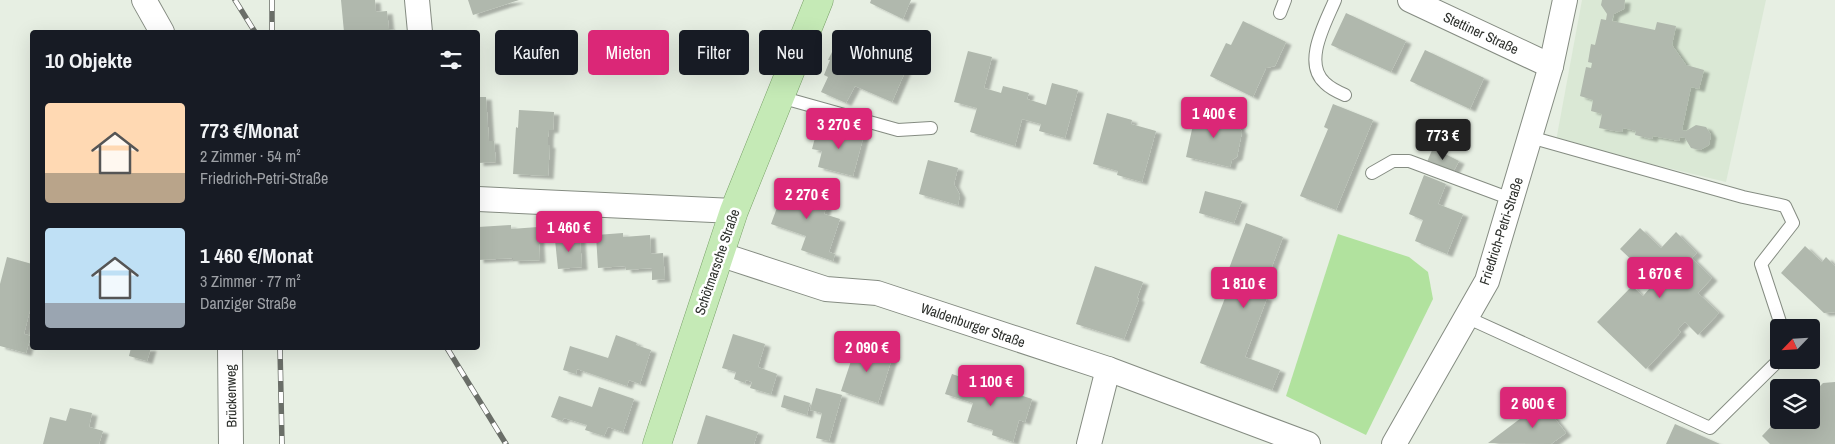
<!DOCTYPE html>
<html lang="de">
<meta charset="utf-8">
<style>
body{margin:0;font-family:"Archivo Narrow",sans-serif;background:#20242c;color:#f1f3f6;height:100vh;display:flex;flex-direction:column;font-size:19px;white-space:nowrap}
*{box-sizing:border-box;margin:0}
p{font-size:16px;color:#9ea1a6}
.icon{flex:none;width:28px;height:28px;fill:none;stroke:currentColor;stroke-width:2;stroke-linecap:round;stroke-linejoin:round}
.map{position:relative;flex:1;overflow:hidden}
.panel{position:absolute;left:30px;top:30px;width:450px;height:320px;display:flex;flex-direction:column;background:#171b24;border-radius:5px;box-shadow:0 5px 20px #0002}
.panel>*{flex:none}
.hud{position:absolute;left:495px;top:30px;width:475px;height:45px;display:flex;gap:10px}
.needle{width:32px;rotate:245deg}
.buttons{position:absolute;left:1770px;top:319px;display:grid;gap:10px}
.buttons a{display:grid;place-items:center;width:50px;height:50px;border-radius:5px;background:#171b24;box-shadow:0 5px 20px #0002;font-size:25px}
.price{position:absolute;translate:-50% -42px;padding:0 11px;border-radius:5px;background:#db2777;color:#fff;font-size:16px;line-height:32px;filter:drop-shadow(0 1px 2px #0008)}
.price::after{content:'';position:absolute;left:50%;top:30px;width:15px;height:11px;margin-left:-8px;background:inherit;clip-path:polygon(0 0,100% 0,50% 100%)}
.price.selected{background:#222;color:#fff}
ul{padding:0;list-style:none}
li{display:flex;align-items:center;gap:15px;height:125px;padding:0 15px}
li span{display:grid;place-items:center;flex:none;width:140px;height:100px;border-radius:5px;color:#555}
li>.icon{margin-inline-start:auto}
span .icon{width:60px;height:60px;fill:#fffc;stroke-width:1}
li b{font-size:21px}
h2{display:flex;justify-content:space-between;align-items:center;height:60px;padding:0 15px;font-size:21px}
.chip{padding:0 18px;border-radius:5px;background:#171b24;box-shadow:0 5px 20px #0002;font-size:18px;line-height:45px}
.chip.selected{background:#db2777;color:#fff}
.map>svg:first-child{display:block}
.built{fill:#dae8d5}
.green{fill:#b1e29e}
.building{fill:#b0b8ad;filter:url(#shadow)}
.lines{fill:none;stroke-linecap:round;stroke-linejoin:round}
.service-casing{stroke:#858c82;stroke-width:14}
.minor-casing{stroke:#858c82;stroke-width:26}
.primary-casing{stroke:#77a066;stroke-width:29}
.service{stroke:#fff;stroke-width:12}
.minor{stroke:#fff;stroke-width:24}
.primary{stroke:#c5eab6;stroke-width:28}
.rail-casing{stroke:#6a6e68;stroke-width:5.5}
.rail{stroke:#fff;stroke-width:4;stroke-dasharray:11;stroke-linecap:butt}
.labels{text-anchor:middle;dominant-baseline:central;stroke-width:5;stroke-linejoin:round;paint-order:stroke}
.street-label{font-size:14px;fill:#2d302c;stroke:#fff}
</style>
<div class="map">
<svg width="1835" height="444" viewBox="0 0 1835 444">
<defs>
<filter id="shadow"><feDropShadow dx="5.5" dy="3" stdDeviation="1" flood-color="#0004"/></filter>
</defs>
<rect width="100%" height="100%" fill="#e7efe3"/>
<path class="built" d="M1582,0H1766L1726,182L1556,141Z"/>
<path class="green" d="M1338,234L1409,257L1428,272L1433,299L1366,435L1286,396Z"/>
<g class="building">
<path d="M341,0H375L376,12L387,11L389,29L394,30L384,32H344Z"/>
<path d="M468,0H519L473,15Z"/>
<path d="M871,0H911L903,19L870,3Z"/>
<path d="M1602,0H1625L1624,9L1614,14L1612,21L1655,30L1657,22L1676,26L1672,45L1686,65L1704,70L1699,89L1691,87L1682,130L1686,131L1696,125L1706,127L1711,135L1709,145L1700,150L1691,148L1685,138L1680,137L1679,141L1653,136L1652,139L1635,135L1636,131L1623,128L1622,132L1615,131L1599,128L1602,114L1591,111L1593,100L1580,96L1586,67L1591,68L1592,63L1588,62L1591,44L1595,45L1601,19L1606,20L1607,14L1601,5Z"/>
<path d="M1346,13L1406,41L1391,72L1331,45Z"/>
<path d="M1243,21L1286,42L1275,66L1266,68L1253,97L1210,76L1226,43L1231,45Z"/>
<path d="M841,34L858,42L861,34L874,40L870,48L908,65L892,102L855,86L846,103L821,92L828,77L824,75L830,60H828Z"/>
<path d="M1425,50L1484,78L1470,109L1410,81Z"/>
<path d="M968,51L992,57L984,88L1001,93L1003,86L1029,93L1027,99L1046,105L1052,83L1078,90L1065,138L1039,131L1041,124L1022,119L1015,146L970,132L977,108L954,102Z"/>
<path d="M478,97H486L489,141H494L496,162L478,163Z"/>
<path d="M1333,104L1373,120L1336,210L1300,196L1328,129L1324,127Z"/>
<path d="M519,110L554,112L553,130H549L548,137V145H550L548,176L513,174L516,127L518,128Z"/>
<path d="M1196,111L1240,121L1239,127L1242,132L1237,157L1232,160L1230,167L1186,157Z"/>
<path d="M1107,113L1132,120L1131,124L1156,131L1142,182L1117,175L1118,171L1093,164Z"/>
<path d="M828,126L864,135L853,176L818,167L822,151L812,149L816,134L826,136Z"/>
<path d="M1433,148L1459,161L1452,174L1427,162Z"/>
<path d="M928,160L958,168L954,184L960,195L958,205L919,194Z"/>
<path d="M1424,175L1446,184L1438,204L1463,214L1447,254L1415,241L1423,220L1409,214Z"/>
<path d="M786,183L829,198L824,214L840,219L829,252L835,254L833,261L801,250L806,236L771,224Z"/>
<path d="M1205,191L1242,201L1234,223L1199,213Z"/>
<path d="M1246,223L1283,237L1261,296L1267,298L1245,357L1280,370L1272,390L1200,363L1230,285L1224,282Z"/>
<path d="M511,225V229L538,227L540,260L513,261V258L478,260V227Z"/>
<path d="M1640,228L1661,248L1676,232L1697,253L1692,258L1712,278L1698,293L1719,313L1698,335L1685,322L1678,329L1681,332L1646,369L1597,322L1632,286L1643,296L1655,282L1620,249Z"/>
<path d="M623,233V237L650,235L651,254L663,253L665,279L652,280V268L626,270L625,266L598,268L596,235Z"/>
<path d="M580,238L582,267L558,269L555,240Z"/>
<path d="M1805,246L1822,262L1826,257L1835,266V312L1824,313L1781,273Z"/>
<path d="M7,257L32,264V302L24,334L31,336L26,353L0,346V284Z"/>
<path d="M1095,266L1143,282L1137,298L1139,299L1124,339L1076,324Z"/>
<path d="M733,334L765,344L758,367L777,374L771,394L750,388L752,382L746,380L745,383L734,379L736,372L722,368Z"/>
<path d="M616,335L637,343L636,345L651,350L640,384L629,380L627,386L577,369L576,374L563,370L570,346L608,358Z"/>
<path d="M857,343L893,355L878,403L841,391Z"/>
<path d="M131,348H151L147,361L129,356Z"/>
<path d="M952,374L982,384L979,393L988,396L992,386L1032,399L1025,422L1019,420L1013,442L992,435L993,430L967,422L973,403L945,394Z"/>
<path d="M1835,382V444H1770L1762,436L1779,418V420H1811V392L1813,393L1823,383Z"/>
<path d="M599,387L634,399L623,432L608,427L604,436L585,430L587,425L564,418L562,421L551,417L559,396L592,407Z"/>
<path d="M816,388L842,395L829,441L816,438L822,413L810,410Z"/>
<path d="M784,395L810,403L807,415L781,407Z"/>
<path d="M1542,402L1566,433L1551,444L1488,443Z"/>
<path d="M70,408L92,413L89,427L103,431L99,444H43L50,417L66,421Z"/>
<path d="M706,415L758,432L754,444H697Z"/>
<path d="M1675,424L1686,429L1720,444H1666Z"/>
</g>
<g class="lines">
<g class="service-casing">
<g id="service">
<path d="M1335,0C1326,22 1302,63 1325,83C1330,88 1338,92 1345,95"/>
<path d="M1280,13L1285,0"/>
<path d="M780,97L898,130L931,128"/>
<path d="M1530,137L1743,197L1785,206L1793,223L1761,264L1782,328"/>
<path d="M1372,173L1393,161H1409L1511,199"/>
<path d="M1466,317L1710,428L1779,360"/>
</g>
</g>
<g class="minor-casing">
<g id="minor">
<path d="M144,0L162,32"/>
<path d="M417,0L420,32"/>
<path d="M1410,0L1551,66"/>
<path d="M478,199L734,211"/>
<path d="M719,254L826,289L877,293L1108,369L1308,444"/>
<path d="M230,348L231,444"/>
<path d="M1089,444L1108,369"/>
<path d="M1394,444L1487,281L1551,66L1565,0"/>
</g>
</g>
<g class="primary-casing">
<path id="primary" d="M657,444L734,211L819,0"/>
</g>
<use href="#service" class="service"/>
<use href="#minor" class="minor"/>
<use href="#primary" class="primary"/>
<g class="rail-casing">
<g id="rail">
<path d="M235,0L255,32"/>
<path d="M272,0V32"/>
<path d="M280,348L282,444"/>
<path d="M447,348L506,444"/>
</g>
</g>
<use href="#rail" class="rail"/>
</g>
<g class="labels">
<g class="street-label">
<text transform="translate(1481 33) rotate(25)">Stettiner Straße</text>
<text transform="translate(1501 231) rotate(-72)">Friedrich-Petri-Straße</text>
<text transform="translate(717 262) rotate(-71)">Schötmarsche Straße</text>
<text transform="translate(973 325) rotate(19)">Waldenburger Straße</text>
<text transform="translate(231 396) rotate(-91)">Brückenweg</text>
</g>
</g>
</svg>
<div class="buttons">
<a><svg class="needle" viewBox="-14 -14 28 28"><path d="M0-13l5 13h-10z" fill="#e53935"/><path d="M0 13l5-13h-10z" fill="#9ea1a6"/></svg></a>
<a><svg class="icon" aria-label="layers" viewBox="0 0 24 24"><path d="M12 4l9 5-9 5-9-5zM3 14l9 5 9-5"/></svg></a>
</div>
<b class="price" style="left:1214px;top:139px">1 400 €</b>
<b class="price" style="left:839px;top:150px">3 270 €</b>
<b class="price selected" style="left:1443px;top:161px">773 €</b>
<b class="price" style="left:807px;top:220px">2 270 €</b>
<b class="price" style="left:569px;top:253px">1 460 €</b>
<b class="price" style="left:1660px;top:299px">1 670 €</b>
<b class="price" style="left:1244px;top:309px">1 810 €</b>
<b class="price" style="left:867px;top:373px">2 090 €</b>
<b class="price" style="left:991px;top:407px">1 100 €</b>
<b class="price" style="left:1533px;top:429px">2 600 €</b>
<div class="hud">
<a class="chip">Kaufen</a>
<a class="chip selected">Mieten</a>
<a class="chip">Filter</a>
<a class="chip">Neu</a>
<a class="chip">Wohnung</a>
</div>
<section class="panel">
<h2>10 Objekte<svg class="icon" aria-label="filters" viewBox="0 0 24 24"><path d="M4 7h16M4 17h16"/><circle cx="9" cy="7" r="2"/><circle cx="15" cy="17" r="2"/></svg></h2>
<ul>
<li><span style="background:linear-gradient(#ffd9b3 70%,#b9a48a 0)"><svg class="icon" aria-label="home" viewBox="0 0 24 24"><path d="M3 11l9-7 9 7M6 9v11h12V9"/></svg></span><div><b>773 €/Monat</b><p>2 Zimmer · 54 m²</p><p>Friedrich-Petri-Straße</p></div></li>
<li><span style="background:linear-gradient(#bfe0f5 75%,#9aa5b1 0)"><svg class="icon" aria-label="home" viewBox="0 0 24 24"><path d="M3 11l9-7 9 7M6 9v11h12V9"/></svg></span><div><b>1 460 €/Monat</b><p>3 Zimmer · 77 m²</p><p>Danziger Straße</p></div></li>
</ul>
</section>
</div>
